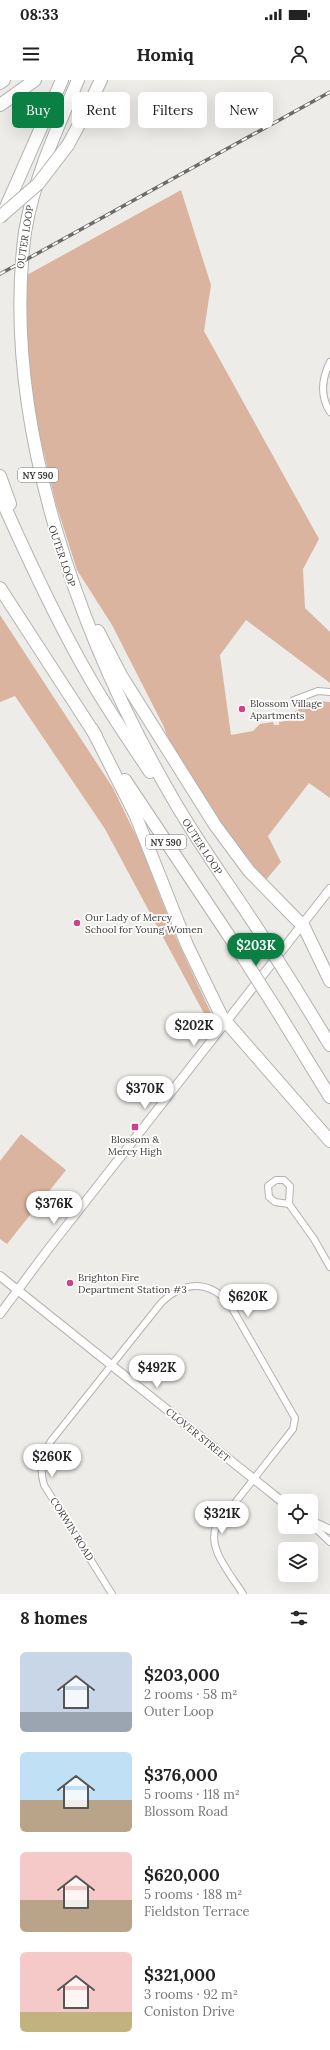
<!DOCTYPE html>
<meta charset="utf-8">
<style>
body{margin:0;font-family:Lora,serif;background:#f6f6f6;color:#222;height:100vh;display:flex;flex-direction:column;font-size:15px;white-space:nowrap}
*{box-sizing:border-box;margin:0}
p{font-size:13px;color:#767676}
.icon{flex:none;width:22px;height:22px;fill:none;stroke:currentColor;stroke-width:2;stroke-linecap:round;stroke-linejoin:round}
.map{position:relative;height:1514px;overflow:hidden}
.side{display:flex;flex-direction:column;background:#fff;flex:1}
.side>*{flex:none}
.guide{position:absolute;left:12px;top:12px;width:306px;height:36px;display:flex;gap:8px}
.tools{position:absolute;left:278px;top:1414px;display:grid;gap:8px}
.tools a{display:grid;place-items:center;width:40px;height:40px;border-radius:6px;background:#fff;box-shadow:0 4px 16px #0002;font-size:20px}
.price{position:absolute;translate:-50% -34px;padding:0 9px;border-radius:14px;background:#fff;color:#222;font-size:13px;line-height:26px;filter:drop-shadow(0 1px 2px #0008)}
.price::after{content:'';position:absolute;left:50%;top:24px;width:12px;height:9px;margin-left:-6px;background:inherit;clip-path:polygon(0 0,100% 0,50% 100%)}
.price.active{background:#0b8043;color:#fff}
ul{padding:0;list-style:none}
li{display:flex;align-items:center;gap:12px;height:100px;padding:0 20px}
li span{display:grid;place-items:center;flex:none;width:112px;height:80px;border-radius:6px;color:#555}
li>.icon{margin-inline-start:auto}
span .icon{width:48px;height:48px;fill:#fffc;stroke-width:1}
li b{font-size:17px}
h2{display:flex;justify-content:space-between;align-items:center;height:48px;padding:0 20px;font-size:17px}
.chip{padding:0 14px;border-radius:6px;background:#fff;box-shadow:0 4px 16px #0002;font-size:14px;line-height:36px}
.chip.active{background:#0b8043;color:#fff}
.status{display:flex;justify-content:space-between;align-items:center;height:28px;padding:0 20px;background:#fff;direction:ltr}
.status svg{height:11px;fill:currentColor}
header{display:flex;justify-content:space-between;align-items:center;height:52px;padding:0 20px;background:#fff;font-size:18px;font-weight:800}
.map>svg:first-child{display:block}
.green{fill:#dbb49f}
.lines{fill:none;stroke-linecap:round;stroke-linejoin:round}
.minor-casing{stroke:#b4b2af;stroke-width:8}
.tertiary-casing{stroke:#b4b2af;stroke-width:10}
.motorway-casing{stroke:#b4b2af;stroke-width:14}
.minor{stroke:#fff;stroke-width:6}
.tertiary{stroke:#fff;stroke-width:8}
.motorway{stroke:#fff;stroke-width:12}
.rail-casing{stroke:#6c6b69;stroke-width:3.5}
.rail{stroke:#fff;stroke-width:2;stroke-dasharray:6;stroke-linecap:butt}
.motorway-bridge-casing{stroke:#b4b2af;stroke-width:14;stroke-linecap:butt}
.motorway-bridge{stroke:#fff;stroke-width:12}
.poi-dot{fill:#c94488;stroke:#fff;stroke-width:1.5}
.labels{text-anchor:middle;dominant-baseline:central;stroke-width:3.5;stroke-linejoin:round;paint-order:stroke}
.shield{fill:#fff;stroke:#777776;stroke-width:1}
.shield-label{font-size:9px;font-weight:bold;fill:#3d3d3b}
.street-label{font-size:10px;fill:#3d3d3b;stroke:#fff}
.poi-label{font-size:10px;fill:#3d3d3b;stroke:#fff;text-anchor:start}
</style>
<div class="status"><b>08:33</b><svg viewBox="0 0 49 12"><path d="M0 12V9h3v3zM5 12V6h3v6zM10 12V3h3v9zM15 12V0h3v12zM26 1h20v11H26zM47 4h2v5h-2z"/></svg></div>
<header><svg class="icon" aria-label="menu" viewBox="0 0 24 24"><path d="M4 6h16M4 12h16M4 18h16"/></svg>Homiq<svg class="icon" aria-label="person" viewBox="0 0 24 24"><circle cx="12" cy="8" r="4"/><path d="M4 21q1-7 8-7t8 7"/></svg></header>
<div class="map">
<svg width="330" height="1514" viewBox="0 0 330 1514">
<rect width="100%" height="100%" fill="#eeece9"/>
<g class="green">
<path d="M181,110L211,205L204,251L319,459L303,489L305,528L330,552V603L246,540L220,575L231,655L253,651L260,644L273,642L274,645H279V642L296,639L295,631L319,621L330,622V718L309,703L268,756L281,782L265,801L241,775L172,669L163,645L112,545L77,490L56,424L36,340L28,280L25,232L27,195Z"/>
<path d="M0,535L113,708L140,764L177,860L211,933L208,941L105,749L15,616L0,622Z"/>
<path d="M21,1054L66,1090L7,1164L0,1159V1081Z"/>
</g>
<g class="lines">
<g class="minor-casing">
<g id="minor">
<path d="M330,282C322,298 320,316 330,332"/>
<path d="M294,620L318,611L330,612"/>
<path d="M276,1100H284L290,1106L289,1124L275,1122L269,1117L268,1106Z"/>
<path d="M289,1124L314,1159L330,1187"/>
<path d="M311,1444L330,1462"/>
<path d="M112,1514L44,1405C39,1388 42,1376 51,1361L161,1223C183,1201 208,1200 229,1223L295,1338L293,1349L216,1447C207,1469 232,1496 243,1514"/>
</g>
</g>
<g class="tertiary-casing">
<g id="tertiary">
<path d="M0,1196L285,1424"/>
<path d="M0,1234L46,1172L330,809"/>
<path d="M311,1441L330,1450"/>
</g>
</g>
<g class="motorway-casing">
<g id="motorway">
<path id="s1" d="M78,0C57,49 34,98 25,152C0,341 81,563 176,724C201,767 231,808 259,851"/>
<path d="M0,3L4,0"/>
<path d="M0,25L35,0"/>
<path d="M68,65L83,37L101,0"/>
<path d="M2,136L62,0"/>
<path d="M0,396L10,424"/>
<path d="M0,416C27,477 55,538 88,595C107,629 129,660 150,692"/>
<path d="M0,508L96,656"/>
<path d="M98,551L122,597L215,745L249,791L304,847L330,901"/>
<path d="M92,649L135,734L187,865L222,937L330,1061"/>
<path d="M125,700L241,874"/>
<path d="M294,906L330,965"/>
<path d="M276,929L330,1017"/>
</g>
</g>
<use href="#minor" class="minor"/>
<use href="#tertiary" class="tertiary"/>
<use href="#motorway" class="motorway"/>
<g class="rail-casing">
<path id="rail" d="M0,194L330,12"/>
</g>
<use href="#rail" class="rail"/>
<g class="motorway-bridge-casing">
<g id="motorway-bridge">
<path d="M0,137L38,104L68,65"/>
<path d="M259,851L294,906"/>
<path d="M241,874L276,929"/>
</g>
</g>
<use href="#motorway-bridge" class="motorway-bridge"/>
</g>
<g class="poi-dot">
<circle cx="242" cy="629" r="4"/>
<circle cx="77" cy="843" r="4"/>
<rect x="131" y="1043" width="8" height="8" rx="2"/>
<circle cx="70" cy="1203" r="4"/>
</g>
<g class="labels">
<g class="shield">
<rect x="18" y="388" width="40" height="14" rx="3"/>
<rect x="146" y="755" width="40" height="14" rx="3"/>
</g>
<g class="shield-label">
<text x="38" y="395">NY 590</text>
<text x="166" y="762">NY 590</text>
</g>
<g class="street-label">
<text transform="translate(25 157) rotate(-81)">OUTER LOOP</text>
<text transform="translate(62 476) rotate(71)">OUTER LOOP</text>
<text stroke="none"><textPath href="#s1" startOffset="813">OUTER LOOP</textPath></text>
<text transform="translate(198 1355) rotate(39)">CLOVER STREET</text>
<text transform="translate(72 1449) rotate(58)">CORWIN ROAD</text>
</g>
<g class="poi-label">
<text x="250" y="623">Blossom Village<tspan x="250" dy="12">Apartments</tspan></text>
<text x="85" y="837">Our Lady of Mercy<tspan x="85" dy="12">School for Young Women</tspan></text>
<text x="135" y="1059" text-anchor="middle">Blossom &amp;<tspan x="135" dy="12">Mercy High</tspan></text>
<text x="78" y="1197">Brighton Fire<tspan x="78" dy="12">Department Station #3</tspan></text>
</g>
</g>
</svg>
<div class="tools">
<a><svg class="icon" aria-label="locate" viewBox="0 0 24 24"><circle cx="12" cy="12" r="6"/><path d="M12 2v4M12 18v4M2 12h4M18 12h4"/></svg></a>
<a><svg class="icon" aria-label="layers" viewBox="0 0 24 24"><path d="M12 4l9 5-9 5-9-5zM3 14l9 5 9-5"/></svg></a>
</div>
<b class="price active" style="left:256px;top:887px">$203K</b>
<b class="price" style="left:194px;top:967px">$202K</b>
<b class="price" style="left:145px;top:1030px">$370K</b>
<b class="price" style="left:54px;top:1145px">$376K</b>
<b class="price" style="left:248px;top:1238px">$620K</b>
<b class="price" style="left:157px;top:1309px">$492K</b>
<b class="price" style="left:52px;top:1398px">$260K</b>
<b class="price" style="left:222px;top:1455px">$321K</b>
<div class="guide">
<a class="chip active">Buy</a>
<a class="chip">Rent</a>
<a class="chip">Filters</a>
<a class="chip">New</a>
</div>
</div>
<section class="side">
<h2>8 homes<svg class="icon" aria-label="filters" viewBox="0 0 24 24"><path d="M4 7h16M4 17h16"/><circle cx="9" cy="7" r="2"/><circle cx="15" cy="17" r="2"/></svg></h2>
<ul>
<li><span style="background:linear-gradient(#c9d6e8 75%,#9aa5b1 0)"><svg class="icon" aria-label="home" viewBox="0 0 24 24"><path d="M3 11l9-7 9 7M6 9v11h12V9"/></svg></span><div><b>$203,000</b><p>2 rooms · 58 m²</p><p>Outer Loop</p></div></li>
<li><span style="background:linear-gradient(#bfe0f5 60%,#b9a48a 0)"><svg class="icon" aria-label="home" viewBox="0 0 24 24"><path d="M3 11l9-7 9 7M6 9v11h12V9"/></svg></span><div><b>$376,000</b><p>5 rooms · 118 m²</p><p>Blossom Road</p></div></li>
<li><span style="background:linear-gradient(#f6c9c9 60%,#b9a48a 0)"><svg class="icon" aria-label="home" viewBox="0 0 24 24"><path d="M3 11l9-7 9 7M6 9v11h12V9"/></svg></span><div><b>$620,000</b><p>5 rooms · 188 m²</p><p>Fieldston Terrace</p></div></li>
<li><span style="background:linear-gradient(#f6c9c9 75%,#c2b280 0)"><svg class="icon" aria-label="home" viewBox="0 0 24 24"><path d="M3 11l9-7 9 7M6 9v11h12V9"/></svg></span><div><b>$321,000</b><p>3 rooms · 92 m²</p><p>Coniston Drive</p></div></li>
</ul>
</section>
